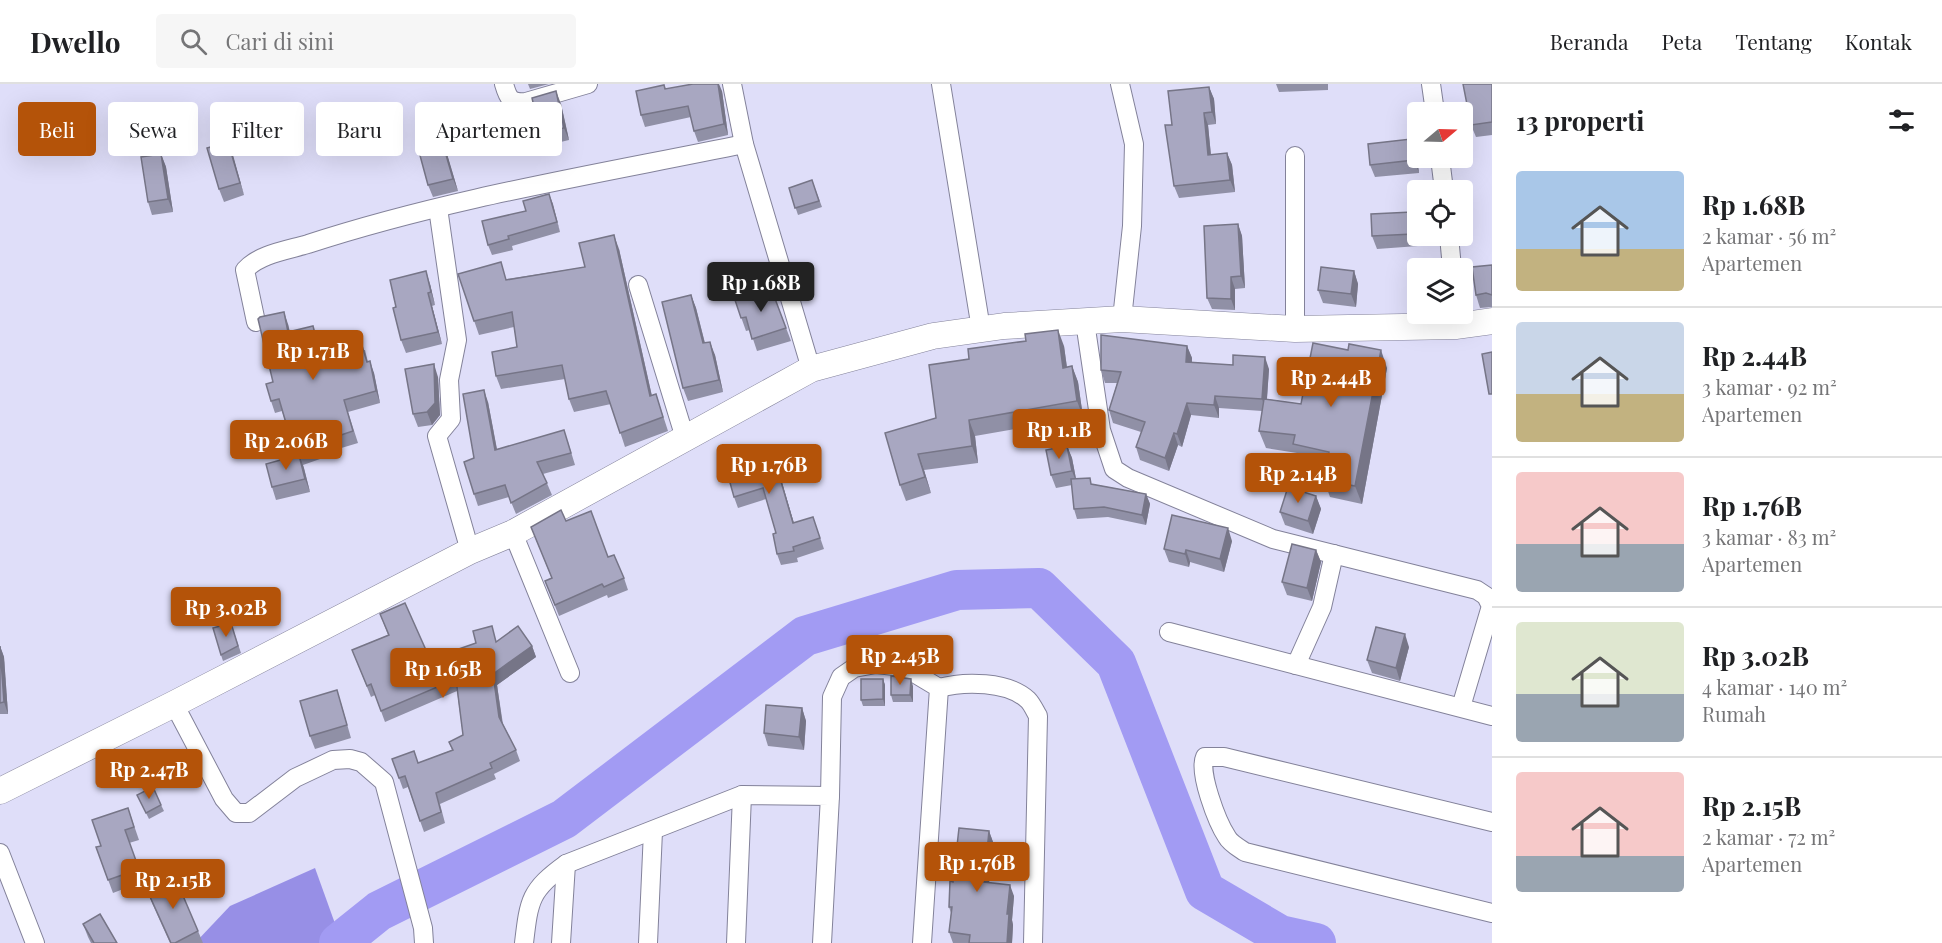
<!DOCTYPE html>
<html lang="id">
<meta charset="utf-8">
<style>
body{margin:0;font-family:"Playfair Display",serif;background:#f6f6f6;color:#202124;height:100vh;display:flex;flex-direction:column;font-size:22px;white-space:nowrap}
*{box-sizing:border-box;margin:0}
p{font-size:20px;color:#757577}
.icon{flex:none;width:33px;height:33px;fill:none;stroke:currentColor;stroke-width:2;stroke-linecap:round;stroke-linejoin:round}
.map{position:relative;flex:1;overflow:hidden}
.panel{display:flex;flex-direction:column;background:#fff;width:450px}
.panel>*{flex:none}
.guide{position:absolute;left:18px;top:18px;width:570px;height:54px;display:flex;gap:12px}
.needle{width:39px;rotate:71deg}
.tools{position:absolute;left:1407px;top:18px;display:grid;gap:12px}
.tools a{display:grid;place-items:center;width:66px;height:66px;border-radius:6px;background:#fff;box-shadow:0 6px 24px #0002;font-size:30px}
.price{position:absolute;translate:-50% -51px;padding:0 14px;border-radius:6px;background:#b45309;color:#fff;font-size:20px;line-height:39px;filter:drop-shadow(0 2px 3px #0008)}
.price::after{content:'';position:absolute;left:50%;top:36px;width:18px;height:14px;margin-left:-9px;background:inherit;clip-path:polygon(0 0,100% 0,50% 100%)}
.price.on{background:#222;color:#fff}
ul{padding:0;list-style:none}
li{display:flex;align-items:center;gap:18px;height:150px;padding:0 24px}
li+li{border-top:2px solid #e0e0e0}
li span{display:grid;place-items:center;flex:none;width:168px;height:120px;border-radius:6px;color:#555}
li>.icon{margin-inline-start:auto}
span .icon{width:72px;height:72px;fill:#fffc;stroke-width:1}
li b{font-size:26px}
h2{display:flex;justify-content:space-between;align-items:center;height:72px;padding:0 24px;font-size:26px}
.pill{padding:0 21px;border-radius:6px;background:#fff;box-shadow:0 6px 24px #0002;font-size:21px;line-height:54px}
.pill.on{background:#b45309;color:#fff}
header{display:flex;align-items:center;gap:36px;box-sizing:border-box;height:84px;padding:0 30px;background:#fff;border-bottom:2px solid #e0e0e0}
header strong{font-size:28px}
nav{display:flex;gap:33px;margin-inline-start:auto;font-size:21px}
.search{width:420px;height:54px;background:#f6f6f6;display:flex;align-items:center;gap:15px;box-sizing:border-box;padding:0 21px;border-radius:6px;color:#757577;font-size:22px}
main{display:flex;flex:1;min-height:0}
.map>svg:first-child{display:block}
.forest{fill:#978fe6}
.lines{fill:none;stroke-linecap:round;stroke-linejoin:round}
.river{stroke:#a29bf3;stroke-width:40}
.street-casing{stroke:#83829a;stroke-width:20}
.secondary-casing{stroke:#83829a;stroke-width:27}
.street{stroke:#fff;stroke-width:18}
.secondary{stroke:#fff;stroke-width:26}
.wall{fill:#9090a6}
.shaded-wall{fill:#767587}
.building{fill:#a8a7c1;stroke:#767587;stroke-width:1.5}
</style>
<header>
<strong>Dwello</strong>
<div class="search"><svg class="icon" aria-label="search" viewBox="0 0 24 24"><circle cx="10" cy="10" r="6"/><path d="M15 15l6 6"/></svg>Cari di sini</div>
<nav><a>Beranda</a><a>Peta</a><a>Tentang</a><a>Kontak</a></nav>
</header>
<main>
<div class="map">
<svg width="1492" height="859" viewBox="0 0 1492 859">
<rect width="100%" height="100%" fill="#dfdef9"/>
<path class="forest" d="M315,784L342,859H195L230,822Z"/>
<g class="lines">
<path class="river" d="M339,859L379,827L564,735L805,552L957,506L1039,504L1116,579L1205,807L1280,851L1316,859"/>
<g class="street-casing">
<g id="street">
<path d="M504,0C508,14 510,19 526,18L588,0"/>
<path d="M732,0L744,60L811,285"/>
<path d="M941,0L981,245"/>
<path d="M1120,0L1134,60L1132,142L1122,235"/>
<path d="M1431,0L1435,28"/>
<path d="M1440,74L1444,106"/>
<path d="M438,124L457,256L449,296L451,335L437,352L470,467"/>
<path d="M1449,152L1452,184"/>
<path d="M638,201L685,354"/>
<path d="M256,238L245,186C259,170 288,166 308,160C449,114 598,90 744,60"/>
<path d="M1085,238L1101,346L1114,385L1128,394L1273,455L1477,506L1486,512L1491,522L1461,623"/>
<path d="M1295,245V72"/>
<path d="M513,449L570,589"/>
<path d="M1169,548L1492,632"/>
<path d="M1296,581L1322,523L1334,470"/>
<path d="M939,604C964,597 1008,597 1028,616C1032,620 1035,627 1038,632L1033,859"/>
<path d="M174,620L224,715L236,729H249L295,694L333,676L350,675L361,678L384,698L423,844L424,859"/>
<path d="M830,712L832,613L841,593L854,584L876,580L904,583L939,604L922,859"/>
<path d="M1492,738L1224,673H1205C1198,688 1217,738 1227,753C1230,759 1239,764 1245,768L1492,829"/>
<path d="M0,769L35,859"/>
<path d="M524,859C529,816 530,806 566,780L742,711L830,712L822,859"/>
<path d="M561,859L566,780"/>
<path d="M648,859L653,747"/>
<path d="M736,859L742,711"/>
</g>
</g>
<g class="secondary-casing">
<path id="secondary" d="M0,707L174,620L470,467L513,449L811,285L933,252L1004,242L1122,235L1295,245L1457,242L1492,237"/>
</g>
<use href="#street" class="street"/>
<use href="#secondary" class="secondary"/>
</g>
<g class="wall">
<path d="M528,0H549L530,5Z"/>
<path d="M1276,0H1328V6L1279,8Z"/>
<path d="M1492,0V51L1476,53L1471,41Z"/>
<path d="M664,1L666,5L722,7L728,51L698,58L694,47L691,33L645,43L641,31Z"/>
<path d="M1209,3L1214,15L1216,40L1208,41L1211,71L1227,69L1232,81L1235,108L1179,114L1174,102L1172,41Z"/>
<path d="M561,20L569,56L544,62L540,49Z"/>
<path d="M474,38L478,61L451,65L446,53Z"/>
<path d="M228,58L244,111L224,118L219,105Z"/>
<path d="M1416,68L1419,89L1375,93L1370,81Z"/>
<path d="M161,70L166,83L173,128L152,131L148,118Z"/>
<path d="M447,70L458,107L433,113L428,101Z"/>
<path d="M812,96L822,123L798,131L789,104Z"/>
<path d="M549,110L560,148L512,162L513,166L492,171L488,161L526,127Z"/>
<path d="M1412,128L1416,141L1418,162L1377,165L1372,152Z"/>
<path d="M1238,140L1242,152L1245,204L1235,205V226L1212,225L1207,214Z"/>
<path d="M619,165L652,312L656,310L668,347L625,363L611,320L574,328L569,315L565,295L501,305L496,292L517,263L514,243L479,251L458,190L507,195L585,183Z"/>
<path d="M1492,181V223L1480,224L1476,211Z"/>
<path d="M1354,187L1358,200L1356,223L1323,219L1318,206Z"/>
<path d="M430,200L435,221L432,222L442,260L406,269L401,256L396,223Z"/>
<path d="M771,204L791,257L757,267L750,246L746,247L735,216Z"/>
<path d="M691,211L696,224L705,259L715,271L723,308L688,317L683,304Z"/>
<path d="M288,240L290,248L313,242L320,265L365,266L368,278L374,289L380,319L348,328L358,359L318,371L320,375L303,381L310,408L276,416L272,403L296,372L282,327L275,329L271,317L273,298Z"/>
<path d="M1064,262L1067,283L1072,282L1078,298L1083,333L975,352L978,379L924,386L931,409L906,417L900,401L936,334Z"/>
<path d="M1187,262L1192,274V278L1269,285L1267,315L1301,320L1387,284L1362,420L1330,413L1324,396L1326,384L1300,378L1297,369L1266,364L1259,347L1262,327L1219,324V334L1191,331L1182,363L1178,361L1169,387L1140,376L1136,363L1141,348L1113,339L1109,326L1117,299H1105L1101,286Z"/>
<path d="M438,293L440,331L432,341L418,343L413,330Z"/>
<path d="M488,318L497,365L568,358L575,381L543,390L552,411L516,430L509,413L478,422L474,410V374Z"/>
<path d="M1067,362L1072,374L1076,395L1092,400L1146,410L1150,420L1146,441L1108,433L1077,435L1074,425L1072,401L1056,404L1051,391Z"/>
<path d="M771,363L794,439L813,433L824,465L797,474L798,478L781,481L777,470L776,449L766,415L738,424L734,413L744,371Z"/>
<path d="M1316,412L1321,425L1313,450L1285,441L1280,428Z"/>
<path d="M566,437L608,473L624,494L628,506L608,514L607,511L559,532L545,497L552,495L531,443Z"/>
<path d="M1232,457L1224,488L1190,478L1189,483L1169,478L1164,465Z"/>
<path d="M1316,466L1321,478L1312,517L1287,511L1282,498Z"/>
<path d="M380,530L430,575L497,557L532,562L536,573L497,601L503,640L516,666L520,677L494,690L496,695L440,720L445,739L424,748L408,703L403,705L392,675L418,679L452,666L449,658L463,651L457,607L385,638L375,611L371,613L352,566L388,551Z"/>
<path d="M231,539L241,569L223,577L221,571Z"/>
<path d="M0,562L4,573L8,630H0Z"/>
<path d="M1409,563L1400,597L1372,589L1367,576Z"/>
<path d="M883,595L885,601V622H863L861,616Z"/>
<path d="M913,602V618H893L891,611Z"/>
<path d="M341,619L351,654L315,665L310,652Z"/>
<path d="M802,624L806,637L804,666L768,662L764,649Z"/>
<path d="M137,711L161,721L164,727L149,735Z"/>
<path d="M128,724L139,756L129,759L144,797L113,809L96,763L101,762Z"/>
<path d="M989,747L993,758L989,799L1014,812L1012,836L1013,841L1012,859H953L949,848L951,829L949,823L953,798Z"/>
<path d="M147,806L198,847L203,859H170L152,819Z"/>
<path d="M83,840L117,859H91L88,853Z"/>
</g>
<g class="shaded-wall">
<path d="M718,0H719L722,7L728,51L724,40Z"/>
<path d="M1209,3L1214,15L1216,40L1212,28Z"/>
<path d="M556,7L561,20L569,56L564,44Z"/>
<path d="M469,25L474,38L478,61L473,48Z"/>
<path d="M1204,29L1208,41L1212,83L1208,71Z"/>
<path d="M1411,55L1416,68L1419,89L1414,76Z"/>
<path d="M442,57L447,70L458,107L453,95Z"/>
<path d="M228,58L233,71L244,111L240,99Z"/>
<path d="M1227,69L1232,81L1235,108L1230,96Z"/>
<path d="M161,70L166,83L173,128L168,115Z"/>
<path d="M549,110L553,120L560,148L557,138Z"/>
<path d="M1412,128L1416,141L1418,162L1413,150Z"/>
<path d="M1238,140L1242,152L1245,204L1241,192Z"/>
<path d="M614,151L619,165L655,326L650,312Z"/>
<path d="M426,187L430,200L435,221L431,208Z"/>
<path d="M1354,187L1358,200L1356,223L1351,210Z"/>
<path d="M1231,193L1235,205V226L1231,215Z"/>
<path d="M428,209L432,222L442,260L438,248Z"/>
<path d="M691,211L696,224L708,272L703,259Z"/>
<path d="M284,228L288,240L292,260L288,248Z"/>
<path d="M1058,246L1064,262L1069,300L1063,284Z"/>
<path d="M710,258L715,271L723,308L719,296Z"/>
<path d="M1187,262L1192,274L1191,290L1186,278Z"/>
<path d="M1381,266L1387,284L1362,420L1355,402Z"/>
<path d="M1265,273L1269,285L1266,327L1262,315Z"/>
<path d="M370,277L374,289L380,319L376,307Z"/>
<path d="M434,280L438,293L440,331L432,341L427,328Z"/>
<path d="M1072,282L1078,298L1083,333L1077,317Z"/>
<path d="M484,306L488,318L499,377L495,366Z"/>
<path d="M1215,312L1219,324V334L1214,321Z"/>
<path d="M1187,319L1191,331L1182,363L1177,350Z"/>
<path d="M969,336L975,352L978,379L972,362Z"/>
<path d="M1174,349L1178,361L1169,387L1165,374Z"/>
<path d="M1067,362L1072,374L1077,400L1072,387Z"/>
<path d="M771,363L775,374L797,450L793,439Z"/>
<path d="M918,370L924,386L931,409L925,393Z"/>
<path d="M299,371L304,384L310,408L305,395Z"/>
<path d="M1146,410L1150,420L1146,441L1142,431Z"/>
<path d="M1316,412L1321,425L1313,450L1308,437Z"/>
<path d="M1228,444L1232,457L1224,488L1220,475Z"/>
<path d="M1186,466L1190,478L1189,483L1185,470Z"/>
<path d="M1316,466L1321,478L1312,517L1307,504Z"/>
<path d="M1405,550L1409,563L1400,597L1396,584Z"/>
<path d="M0,562L4,573L8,630L4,618Z"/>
<path d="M532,562L536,573L497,601L503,644L499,633L493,590Z"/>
<path d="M883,595L885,601V622L883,615Z"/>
<path d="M911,595L913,602V618L910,611Z"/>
<path d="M802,624L806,637L804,666L799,653Z"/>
<path d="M989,747L993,758L988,809L984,798Z"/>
<path d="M1010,801L1014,812L1012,836L1013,841L1012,859H1007V830Z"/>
</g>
<g class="building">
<path d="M693,0H718L724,40L694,47L688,22L641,31L636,7L664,1L665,5Z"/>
<path d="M1463,0H1492V38L1471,41Z"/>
<path d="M1209,3L1212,28L1204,29L1208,71L1227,69L1230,96L1174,102L1165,41H1172L1168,7Z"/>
<path d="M556,7L564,44L540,49L532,14Z"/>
<path d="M469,25L473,48L446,53L442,30Z"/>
<path d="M1411,55L1414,76L1370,81L1368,60Z"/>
<path d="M442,57L453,95L428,101L418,64Z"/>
<path d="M228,58L240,99L219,105L207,64Z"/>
<path d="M161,70L168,115L148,118L141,73Z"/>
<path d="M812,96L819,117L795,124L789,104Z"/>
<path d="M549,110L557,138L508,152L509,155L488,161L482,137L526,127L523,117Z"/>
<path d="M1412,128L1413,150L1372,152L1371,130Z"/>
<path d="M1238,140L1241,192L1231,193V215L1207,214L1204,142Z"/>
<path d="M614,151L650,312L656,310L663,333L620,349L606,307L569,315L562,281L496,292L492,268L517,263L512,228L474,237L458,190L501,178L506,196L585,183L579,159Z"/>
<path d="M1492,181V211L1486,209L1476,211L1472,183Z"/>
<path d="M1321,183L1354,187L1351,210L1318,206Z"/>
<path d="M426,187L431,208L428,209L438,248L401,256L393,224L396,223L390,196Z"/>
<path d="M771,204L786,244L752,255L746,233L741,234L735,216Z"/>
<path d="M691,211L703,259L710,258L719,296L683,304L662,218Z"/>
<path d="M284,228L288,248L313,242L319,265L360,255L367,278L370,277L376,307L344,316L353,347L314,360L315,364L295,370L279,315L271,317L266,300L273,298L258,235L260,233Z"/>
<path d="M1058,246L1063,284L1072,282L1077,317L969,336L972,362L918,370L925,393L900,401L885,349L936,334L929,281L969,275L968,265L1026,257L1025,250Z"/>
<path d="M1101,251L1187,262L1186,278L1233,281V271L1265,273L1262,315L1215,312L1214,321L1187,319L1177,350L1174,349L1165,374L1136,363L1145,338L1109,326L1121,288L1101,286Z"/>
<path d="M1313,259L1348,266L1349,260L1381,266L1355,402L1324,396L1329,368L1293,360L1295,351L1259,347L1264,315L1301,320Z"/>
<path d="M1492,268V310H1489L1482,270Z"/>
<path d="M434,280L435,319L427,328L413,330L405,285Z"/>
<path d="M484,306L495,366L564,346L571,369L537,378L547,399L511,419L505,401L474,410L464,378L474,374L463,310Z"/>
<path d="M1067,362L1072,387L1051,391L1046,366Z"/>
<path d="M771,363L793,439L813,433L820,454L793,463L794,467L777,470L773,450L776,449L763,404L734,413L722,370L741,364L743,371Z"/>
<path d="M299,371L305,395L272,403L266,380Z"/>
<path d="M1090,394L1091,400L1146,410L1142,431L1104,423L1074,425L1071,395Z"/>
<path d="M1288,403L1316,412L1308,437L1280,428Z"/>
<path d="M561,426L566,437L591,427L608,473L614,471L624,494L604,503L602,500L555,521L545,497L552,494L531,443Z"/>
<path d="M1172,431L1228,444L1220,475L1186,466L1185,470L1164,465Z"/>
<path d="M1292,460L1316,466L1307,504L1282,498Z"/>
<path d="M405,519L430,575L476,559L473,547L492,542L496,558L518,542L532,562L493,590L499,633L516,666L490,679L492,684L436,709L441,728L420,737L405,692L399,694L392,675L414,667L418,679L453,666L449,658L463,651L456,595L381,627L371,600L367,602L352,566L389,551L380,530Z"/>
<path d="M231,539L238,562L221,571L213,544Z"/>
<path d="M1376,543L1405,550L1396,584L1367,576Z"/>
<path d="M0,562L4,618L0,619Z"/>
<path d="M891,592L911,595L910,611H891Z"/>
<path d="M861,595H883V615L861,616Z"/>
<path d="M337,606L347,641L310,652L300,617Z"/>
<path d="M766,621L802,624L799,653L764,649Z"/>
<path d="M153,703L161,721L146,729L137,711Z"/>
<path d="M128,724L134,743L125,746L139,785L108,796L96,763L101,762L92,736Z"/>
<path d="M959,744L989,747L984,798L1010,801L1007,830H1009L1007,859H969L970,851L949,848L952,823H949L950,797L953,798Z"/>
<path d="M175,793L198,847L175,859H171L147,806Z"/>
<path d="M100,830L117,859H94L83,840Z"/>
</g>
</svg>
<div class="tools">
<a><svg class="needle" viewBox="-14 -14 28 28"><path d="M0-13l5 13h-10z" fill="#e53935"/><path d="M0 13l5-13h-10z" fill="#757577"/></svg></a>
<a><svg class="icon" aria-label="locate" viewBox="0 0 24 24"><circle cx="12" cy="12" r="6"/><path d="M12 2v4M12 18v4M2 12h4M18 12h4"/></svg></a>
<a><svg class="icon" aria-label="layers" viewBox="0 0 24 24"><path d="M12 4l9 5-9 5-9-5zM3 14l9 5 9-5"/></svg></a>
</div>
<b class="price on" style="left:761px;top:229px">Rp 1.68B</b>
<b class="price" style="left:313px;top:297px">Rp 1.71B</b>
<b class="price" style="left:1331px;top:324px">Rp 2.44B</b>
<b class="price" style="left:1059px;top:376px">Rp 1.1B</b>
<b class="price" style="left:286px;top:387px">Rp 2.06B</b>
<b class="price" style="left:769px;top:411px">Rp 1.76B</b>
<b class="price" style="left:1298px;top:420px">Rp 2.14B</b>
<b class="price" style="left:226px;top:554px">Rp 3.02B</b>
<b class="price" style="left:900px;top:602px">Rp 2.45B</b>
<b class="price" style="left:443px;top:615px">Rp 1.65B</b>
<b class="price" style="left:149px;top:716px">Rp 2.47B</b>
<b class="price" style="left:977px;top:809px">Rp 1.76B</b>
<b class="price" style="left:173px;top:826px">Rp 2.15B</b>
<div class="guide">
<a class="pill on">Beli</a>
<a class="pill">Sewa</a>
<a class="pill">Filter</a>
<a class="pill">Baru</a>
<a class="pill">Apartemen</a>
</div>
</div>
<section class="panel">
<h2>13 properti<svg class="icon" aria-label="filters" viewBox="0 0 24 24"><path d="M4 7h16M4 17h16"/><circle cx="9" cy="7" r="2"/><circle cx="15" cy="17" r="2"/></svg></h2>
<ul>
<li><span style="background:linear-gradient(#a9c7e8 65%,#c2b280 0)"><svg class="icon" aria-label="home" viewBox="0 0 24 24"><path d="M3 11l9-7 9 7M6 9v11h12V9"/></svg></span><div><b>Rp 1.68B</b><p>2 kamar · 56 m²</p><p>Apartemen</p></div></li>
<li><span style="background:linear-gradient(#c9d6e8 60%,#c2b280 0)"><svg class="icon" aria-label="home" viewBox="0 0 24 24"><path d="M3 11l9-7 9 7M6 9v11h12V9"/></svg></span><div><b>Rp 2.44B</b><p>3 kamar · 92 m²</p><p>Apartemen</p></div></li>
<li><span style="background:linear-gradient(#f6c9c9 60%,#9aa5b1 0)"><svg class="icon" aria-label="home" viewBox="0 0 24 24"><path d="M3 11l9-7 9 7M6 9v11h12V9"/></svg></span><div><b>Rp 1.76B</b><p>3 kamar · 83 m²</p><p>Apartemen</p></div></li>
<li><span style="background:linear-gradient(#dfe7d0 60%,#9aa5b1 0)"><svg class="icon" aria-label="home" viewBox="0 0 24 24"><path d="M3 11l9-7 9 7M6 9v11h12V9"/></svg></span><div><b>Rp 3.02B</b><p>4 kamar · 140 m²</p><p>Rumah</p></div></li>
<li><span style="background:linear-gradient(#f6c9c9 70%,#9aa5b1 0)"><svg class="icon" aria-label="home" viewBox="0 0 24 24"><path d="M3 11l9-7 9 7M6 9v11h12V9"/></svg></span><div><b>Rp 2.15B</b><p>2 kamar · 72 m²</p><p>Apartemen</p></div></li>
</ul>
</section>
</main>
